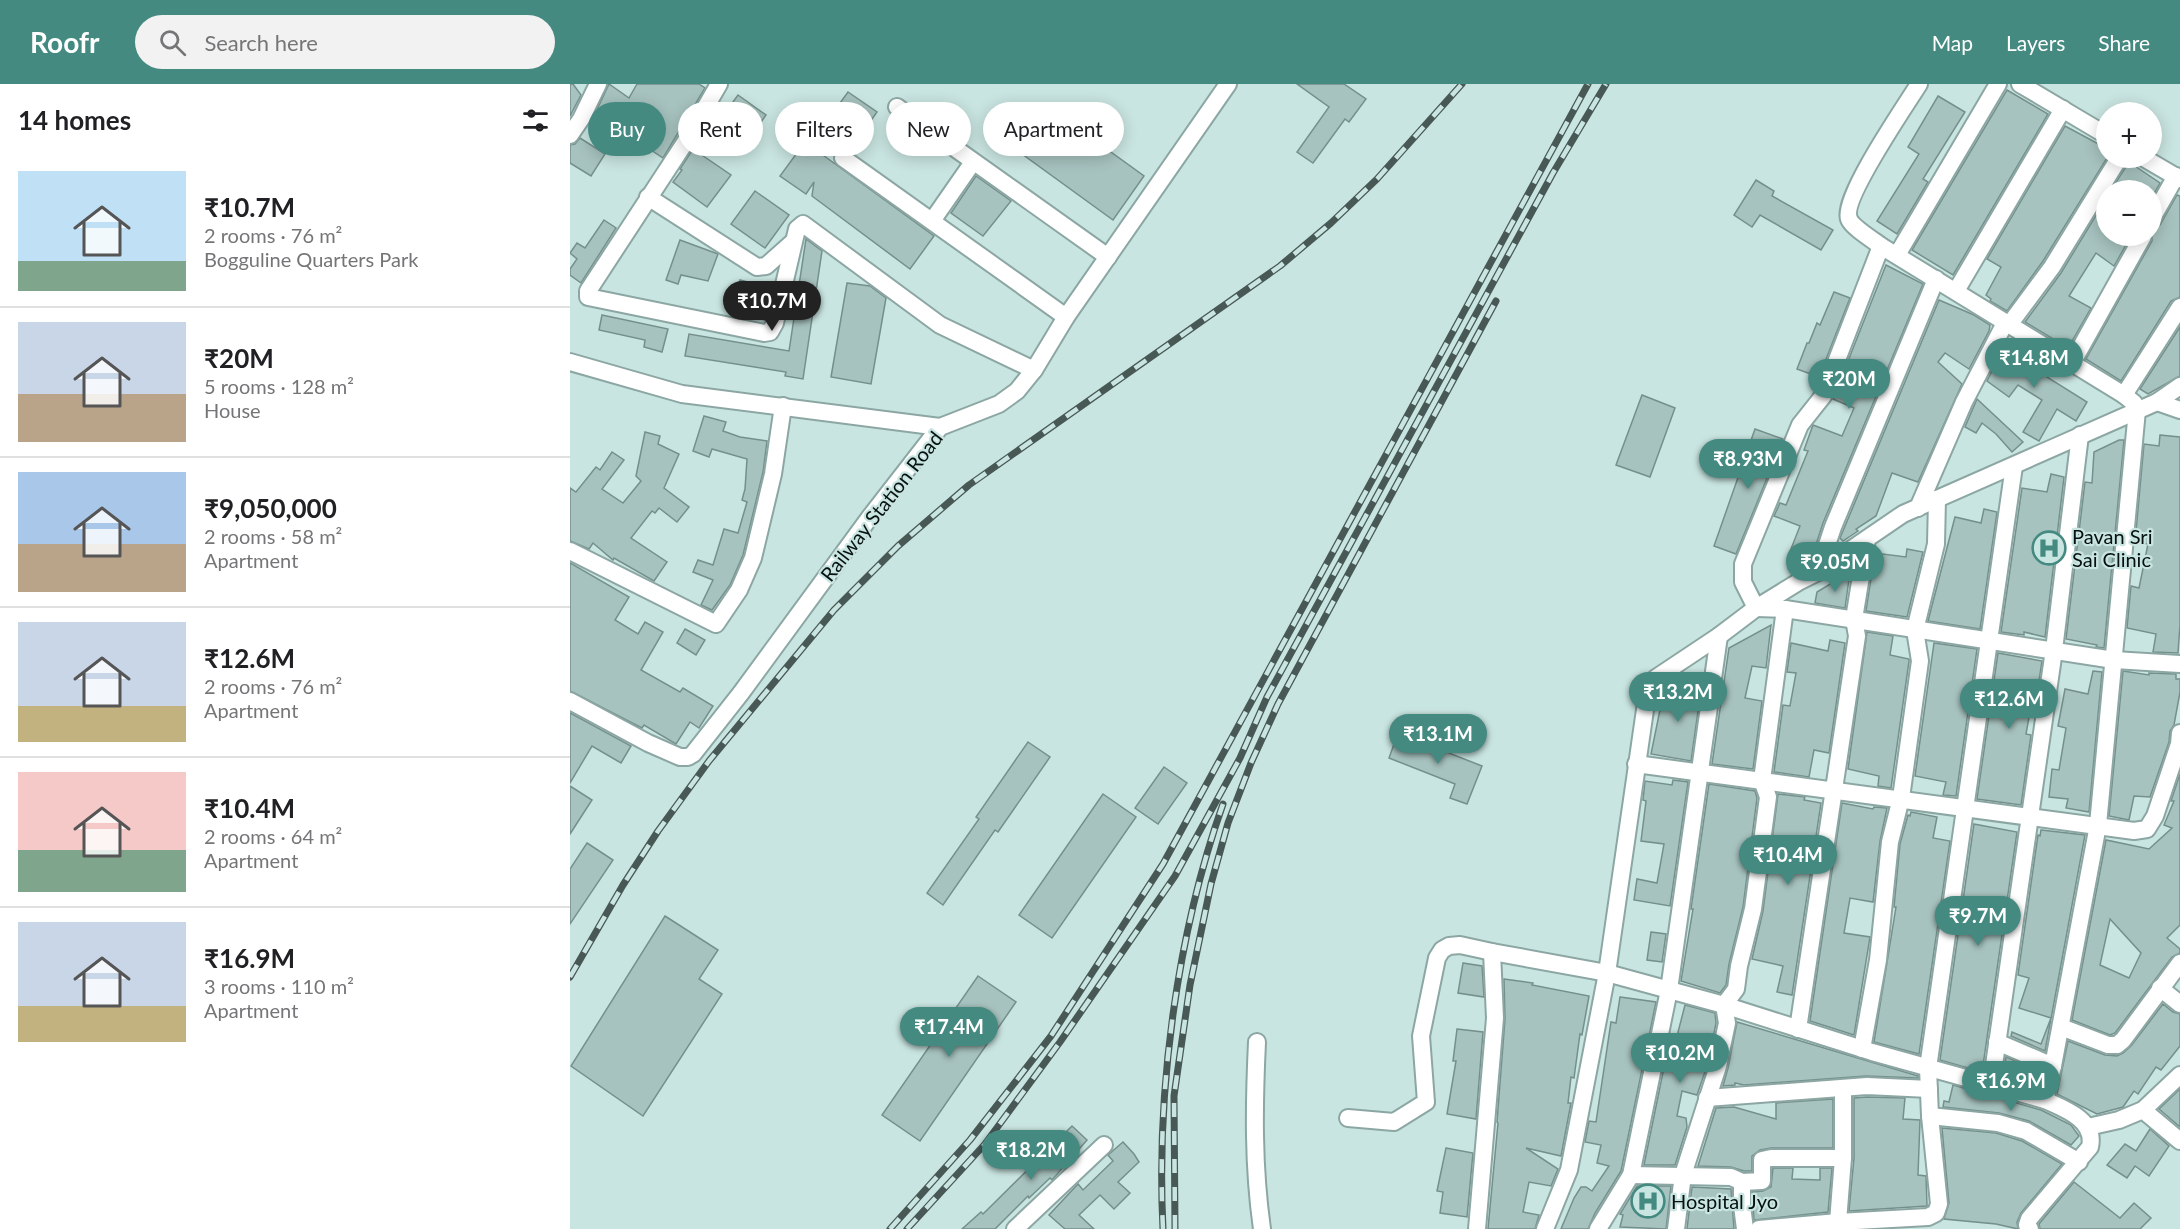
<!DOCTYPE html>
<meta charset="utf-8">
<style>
body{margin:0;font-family:Lato,sans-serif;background:#f2f2f2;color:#202124;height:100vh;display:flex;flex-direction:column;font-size:22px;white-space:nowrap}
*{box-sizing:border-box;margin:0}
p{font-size:20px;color:#757577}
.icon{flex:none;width:33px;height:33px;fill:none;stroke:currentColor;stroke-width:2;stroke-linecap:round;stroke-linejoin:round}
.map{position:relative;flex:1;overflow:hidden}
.drawer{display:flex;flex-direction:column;background:#fff;width:570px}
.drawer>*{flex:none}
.hud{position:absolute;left:18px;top:18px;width:570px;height:54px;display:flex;gap:12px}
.buttons{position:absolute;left:1526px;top:18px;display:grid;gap:12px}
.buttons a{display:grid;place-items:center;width:66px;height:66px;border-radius:50%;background:#fff;box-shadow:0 3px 15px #0003;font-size:30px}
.price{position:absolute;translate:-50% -51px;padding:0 14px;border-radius:21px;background:#448a81;color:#fff;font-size:20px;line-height:39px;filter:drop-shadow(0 2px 3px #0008)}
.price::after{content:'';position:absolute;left:50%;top:36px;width:18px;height:14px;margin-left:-9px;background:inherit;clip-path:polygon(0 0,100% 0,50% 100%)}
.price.selected{background:#222;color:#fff}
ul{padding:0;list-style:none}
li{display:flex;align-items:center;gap:18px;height:150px;padding:0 18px}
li+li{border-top:2px solid #e0e0e0}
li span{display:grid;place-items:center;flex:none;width:168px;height:120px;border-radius:0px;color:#555}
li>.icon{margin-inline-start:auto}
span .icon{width:72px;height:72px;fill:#fffc;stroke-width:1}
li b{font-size:26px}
h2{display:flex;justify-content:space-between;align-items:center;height:72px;padding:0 18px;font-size:26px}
.tag{padding:0 21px;border-radius:27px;background:#fff;box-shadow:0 3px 15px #0003;font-size:21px;line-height:54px}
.tag.selected{background:#448a81;color:#fff}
header{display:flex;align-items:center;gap:36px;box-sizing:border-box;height:84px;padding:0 30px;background:#448a81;color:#fff}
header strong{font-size:28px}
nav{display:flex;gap:33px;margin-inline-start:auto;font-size:21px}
.search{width:420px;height:54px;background:#f2f2f2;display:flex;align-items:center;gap:15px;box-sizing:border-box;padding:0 21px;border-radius:33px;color:#757577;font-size:22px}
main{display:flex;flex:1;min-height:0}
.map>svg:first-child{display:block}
.building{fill:#a7c3bf;stroke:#75908c;stroke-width:1.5;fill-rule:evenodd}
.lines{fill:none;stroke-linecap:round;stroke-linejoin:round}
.minor-casing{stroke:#8ca7a3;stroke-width:20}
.minor{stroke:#fff;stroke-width:16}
.rail-casing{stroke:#485855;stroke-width:7}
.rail{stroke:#c9e5e1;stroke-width:4.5;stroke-dasharray:14;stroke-linecap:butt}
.labels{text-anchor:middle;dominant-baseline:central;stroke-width:4.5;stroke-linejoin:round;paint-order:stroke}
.street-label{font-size:20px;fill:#07110f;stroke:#c9e5e1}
.poi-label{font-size:20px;fill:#07110f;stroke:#c9e5e1;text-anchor:start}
</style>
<header>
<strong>Roofr</strong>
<div class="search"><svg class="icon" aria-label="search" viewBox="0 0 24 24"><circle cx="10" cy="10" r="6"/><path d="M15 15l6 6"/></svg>Search here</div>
<nav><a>Map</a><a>Layers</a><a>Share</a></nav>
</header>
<main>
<section class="drawer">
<h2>14 homes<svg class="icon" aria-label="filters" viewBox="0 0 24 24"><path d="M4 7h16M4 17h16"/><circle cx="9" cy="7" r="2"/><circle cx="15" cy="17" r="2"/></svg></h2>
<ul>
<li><span style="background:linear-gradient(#bfe0f5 75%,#7fa58c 0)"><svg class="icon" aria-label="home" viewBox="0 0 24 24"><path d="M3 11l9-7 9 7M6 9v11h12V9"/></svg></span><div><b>₹10.7M</b><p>2 rooms · 76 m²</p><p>Bogguline Quarters Park</p></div></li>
<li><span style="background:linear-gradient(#c9d6e8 60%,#b9a48a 0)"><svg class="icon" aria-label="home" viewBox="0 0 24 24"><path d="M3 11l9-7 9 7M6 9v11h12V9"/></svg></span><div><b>₹20M</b><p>5 rooms · 128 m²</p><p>House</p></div></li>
<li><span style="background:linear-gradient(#a9c7e8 60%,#b9a48a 0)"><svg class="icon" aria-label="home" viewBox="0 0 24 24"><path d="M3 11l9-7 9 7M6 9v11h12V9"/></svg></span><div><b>₹9,050,000</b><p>2 rooms · 58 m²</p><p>Apartment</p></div></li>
<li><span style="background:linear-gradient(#c9d6e8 70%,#c2b280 0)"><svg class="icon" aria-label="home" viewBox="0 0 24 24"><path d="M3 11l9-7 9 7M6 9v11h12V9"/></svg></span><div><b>₹12.6M</b><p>2 rooms · 76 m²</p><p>Apartment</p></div></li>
<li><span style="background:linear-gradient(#f6c9c9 65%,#7fa58c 0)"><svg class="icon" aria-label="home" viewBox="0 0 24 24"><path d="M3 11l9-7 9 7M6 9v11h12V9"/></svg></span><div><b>₹10.4M</b><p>2 rooms · 64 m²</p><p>Apartment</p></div></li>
<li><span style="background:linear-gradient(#c9d6e8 70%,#c2b280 0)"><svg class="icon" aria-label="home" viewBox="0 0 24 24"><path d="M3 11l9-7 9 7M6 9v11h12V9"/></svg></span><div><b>₹16.9M</b><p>3 rooms · 110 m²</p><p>Apartment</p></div></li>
</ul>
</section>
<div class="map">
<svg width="1610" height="1145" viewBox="0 0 1610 1145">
<rect width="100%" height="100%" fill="#c9e5e1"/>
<g class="building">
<path d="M0,0H3L11,11L0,32Z"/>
<path d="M39,0L59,14L67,0H129L135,4L93,74L81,66L89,54L51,28L41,43L24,32Z"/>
<path d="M727,0H774L796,15L779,38L775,35L743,79L727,68L759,23Z"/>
<path d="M1437,6L1478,30L1383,191L1342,166Z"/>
<path d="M278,8L307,28L286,58L255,36L263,25L265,26Z"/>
<path d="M168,11L196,31L175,61L140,36L147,24L155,29Z"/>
<path d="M1368,12L1395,28L1353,95L1358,98L1327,150L1307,137L1349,70L1338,63Z"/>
<path d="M480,24L574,92L543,136L448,67Z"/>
<path d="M1495,42L1536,64L1537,74L1473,177L1437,227L1420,217L1421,215L1416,211L1431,183L1417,175Z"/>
<path d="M10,54L35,70L21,92L0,79V61L5,60Z"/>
<path d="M235,58L364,152L340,185L242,112L244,98L236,110L210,92Z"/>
<path d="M123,65L161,91L137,123L103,98L112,86L110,85Z"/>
<path d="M1559,78L1590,99L1581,115V106H1541Z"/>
<path d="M406,92L441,117L413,152L381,129Z"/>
<path d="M1186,96L1204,107L1202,112L1263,146L1251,166L1190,131L1182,143L1164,131Z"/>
<path d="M185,107L219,131L195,164L161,140Z"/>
<path d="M1607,111L1610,112V213L1601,217L1551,297L1516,275L1582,157V146L1590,141Z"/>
<path d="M1536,115V152H1561L1544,182L1526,169L1499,212L1521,224L1498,264L1455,238L1491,189Z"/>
<path d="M34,136L46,144L11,199L0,191V185L7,175L0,169L7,159L15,164Z"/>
<path d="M236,155L252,167L233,295L215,292L216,288L115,272L119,250L219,267Z"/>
<path d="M110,156L148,170L138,197L111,191L108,200L96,196Z"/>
<path d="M1316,181L1353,200L1253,439L1240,479L1219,470L1230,442L1204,432L1210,419L1216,421L1238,367L1234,366L1243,341L1272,352L1284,324L1263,315Z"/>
<path d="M170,196L202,204L195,236L163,228Z"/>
<path d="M277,199L300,202L316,214L301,300L261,293Z"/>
<path d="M1264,208L1280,214L1249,293L1227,285L1237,259H1239L1247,239L1250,241Z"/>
<path d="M1369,216L1404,231L1420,241L1419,247L1399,285L1375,269L1368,278L1392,300L1348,398L1322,389L1306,432L1286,445L1288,447L1273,457L1270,454L1273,447Z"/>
<path d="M32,231L98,245L92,268L74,263L75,256L29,246Z"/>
<path d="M1610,243V292L1578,310L1570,305Z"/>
<path d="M1438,256L1447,260L1445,263L1465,277L1461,283L1517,318L1506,337L1487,325L1469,357L1453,348L1472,316L1448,301L1439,313L1417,297Z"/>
<path d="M1072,311L1105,324L1080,393L1046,381Z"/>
<path d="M1407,315L1453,358L1442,368L1426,350L1412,339L1406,349L1395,343Z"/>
<path d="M134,332L156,338L153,347L170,353L197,357L193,388L173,471L160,501L142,526L131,521L143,496L123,488L128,476L143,481L154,445L168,449L177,418L172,416L175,405L177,375L142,365L139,373L123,367Z"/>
<path d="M1185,345L1213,355L1166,470L1144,462Z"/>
<path d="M75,348L90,352L88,360L109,370L94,404L119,423L107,438L89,424L85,429L82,427L61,454L97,478L84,497L44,474L43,476L23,459L19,465L0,457V404L6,408L26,383L30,386L42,368L54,376L32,405L53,419L71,397L66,392Z"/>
<path d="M1590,351L1610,353V541L1608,569L1583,568L1586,550L1557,544L1561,502L1569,504L1578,460L1565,458L1574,360L1589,362Z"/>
<path d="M1549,356H1554L1534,564L1526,563L1527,561L1496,555L1515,398L1522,399L1524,368Z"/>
<path d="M1481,390L1494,393L1475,553L1454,548V551L1431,548L1452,404L1477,408Z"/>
<path d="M1414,425L1427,428L1410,545L1358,537L1385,433L1411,439Z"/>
<path d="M1337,465L1353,468L1337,533L1296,527L1305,469L1336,473Z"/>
<path d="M0,479L59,513L45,536L68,550L75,538L93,548L71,586L110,608L113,604L143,622L129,644L120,638L106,660L74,641L72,644L0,607Z"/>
<path d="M1280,488L1275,524L1245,519L1247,508Z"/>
<path d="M1201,541L1196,584L1182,582L1175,614L1192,617L1183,685L1142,680L1159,564Z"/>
<path d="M115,545L135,556L126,571L107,559Z"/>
<path d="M1297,548L1323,552L1320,571L1339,575V577L1321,704L1308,702L1309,692L1278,685Z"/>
<path d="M1260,556L1275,559L1259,669L1244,666L1239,693L1204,688L1213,621L1220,622L1226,589L1217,588L1221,559L1258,567Z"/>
<path d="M1364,559L1407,565L1386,712L1373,711L1376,698L1345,692Z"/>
<path d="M1428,569L1472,577L1465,622H1461L1456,650L1461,651L1451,721L1407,715Z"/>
<path d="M1523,587L1532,588L1519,728L1496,724L1498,715L1479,713L1482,685L1489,686L1496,644L1488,642L1495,605L1518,610Z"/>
<path d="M1553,587L1579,591V589L1606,590V595H1610V608L1604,641L1600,647L1599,658L1580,713L1564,712L1559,736L1539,732Z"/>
<path d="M1133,591L1121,677L1081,670L1092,616Z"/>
<path d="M0,629L61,662L51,679L22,662L0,699Z"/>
<path d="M828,649L912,682L897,720L880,714L885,700L819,674Z"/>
<path d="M458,658L480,673L428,748L425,746L373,821L357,809L409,735L406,733Z"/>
<path d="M594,683L617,699L588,740L565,724Z"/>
<path d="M1610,690V841L1597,854L1610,865V869L1602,873L1545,949L1540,951L1502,936L1536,756L1579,765L1602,744L1594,741L1604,717H1601ZM1540,835L1571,869L1559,894L1530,881Z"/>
<path d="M1103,696L1118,698L1100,822L1064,816L1067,795L1087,799L1094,760L1071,757L1076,717L1073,716L1075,697L1102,701Z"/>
<path d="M1139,700L1185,707L1187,714L1173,823L1159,880L1156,901L1150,909L1111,897L1123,825H1121Z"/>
<path d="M0,702L22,716L0,750Z"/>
<path d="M533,710L566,733L482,854L449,831Z"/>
<path d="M1208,710L1235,713L1234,716L1251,719L1222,911L1207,908L1213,882L1182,875L1193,827Z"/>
<path d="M1272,719L1303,725L1304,723L1317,724L1310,757L1303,818L1280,814L1274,849L1300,853L1284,951L1240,937Z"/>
<path d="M1341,728L1367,733L1363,754L1380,757L1349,970L1304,958L1326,823H1324L1330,760L1338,731L1340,732Z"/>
<path d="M1404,740L1447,748L1412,988L1370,976Z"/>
<path d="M1471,746L1515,751L1475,967L1441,952L1442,948L1471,960L1481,934L1449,924L1459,894L1448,891L1468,751L1470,752Z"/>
<path d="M17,759L43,776L0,840V785Z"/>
<path d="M95,832L148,866L129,895L152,910L73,1032L1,982Z"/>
<path d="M1081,848L1096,850L1092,878L1077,876Z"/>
<path d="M893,879L912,882L914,913L888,909Z"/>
<path d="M408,892L446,918L350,1057L312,1031Z"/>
<path d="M934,895L963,899L962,901L1019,912L1012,951L1010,950L1004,994L1001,993L998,1019H1001L991,1072L956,1064L988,1085L981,1102L959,1098L953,1128L969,1131L965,1145H918L928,1039L927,1038L935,935Z"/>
<path d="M1050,913L1086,918L1051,1087L1025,1129L1018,1145H991L1004,1114L1011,1103H1016L1022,1107L1039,1082L1027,1079L1031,1061L1015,1058L1019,1037L1026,1038L1041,938L1046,939Z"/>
<path d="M1593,920L1603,928L1610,930V962L1591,986L1586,983L1568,1010L1564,1007L1553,1023L1527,1030L1487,1010L1498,957L1535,971L1547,972L1553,969L1561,962Z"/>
<path d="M1115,921L1145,929L1146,939L1138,979L1127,1011L1112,1007L1107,1032L1116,1034L1117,1043L1105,1081H1074L1099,959L1105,960Z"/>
<path d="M1167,938L1348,992V994L1296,992L1174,1001L1165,999V1001L1153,1002L1158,984Z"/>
<path d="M887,945L913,948L906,1035L877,1030L886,977H883Z"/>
<path d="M1436,973L1471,988L1467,1003L1433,993Z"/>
<path d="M1383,1001L1471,1026L1501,1041L1509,1052L1501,1061L1459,1037L1429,1029L1373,1023L1374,1017L1379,1018Z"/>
<path d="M1610,1005V1043L1589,1025Z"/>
<path d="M1297,1013L1335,1014L1333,1035L1350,1036L1348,1091L1356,1092L1357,1122L1279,1127L1284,1074V1014Z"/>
<path d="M1263,1015V1064H1201L1190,1066L1182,1072V1087H1174L1161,1083L1128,1082L1146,1024L1164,1023L1206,1035V1019Z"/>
<path d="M502,1042L517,1056L482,1096L480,1094L459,1114L458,1112L425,1145H392L411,1128L413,1130Z"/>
<path d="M1372,1044L1426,1049L1452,1057L1492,1080L1451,1129L1447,1138L1448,1145L1426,1140L1374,1135L1379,1119Z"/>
<path d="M1580,1045L1599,1062L1579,1092L1565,1082L1557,1094L1537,1081L1555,1060L1566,1067Z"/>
<path d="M553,1058L564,1070L569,1078L548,1098L560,1109L544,1125L530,1111L509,1131L524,1145H495L479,1131L508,1100L513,1106L543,1077L538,1071Z"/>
<path d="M876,1064L903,1069L897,1133L870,1129L873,1108L867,1107Z"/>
<path d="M1203,1084H1223L1222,1095L1250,1096V1084H1262L1258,1128L1184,1136L1182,1108L1193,1107L1201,1103Z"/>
<path d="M1504,1098L1550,1134L1564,1119L1581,1134L1570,1145H1470L1469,1140Z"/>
<path d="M1067,1102H1101L1096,1145L1050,1143L1053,1131L1050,1130Z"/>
<path d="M1122,1103L1161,1105L1164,1145H1117Z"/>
</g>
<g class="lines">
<g class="minor-casing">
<g id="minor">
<path d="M149,0L116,57L18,207V213L194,249L200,248L205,239L227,145L233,140L370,241L464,286"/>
<path d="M1349,0C1336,21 1271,115 1279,135C1282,143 1303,156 1311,162L1554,311L1564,319L1567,326L1528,741L1483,982L1475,1016"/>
<path d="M1450,0L1536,51"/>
<path d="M327,23L538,173"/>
<path d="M0,51L11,35L28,0"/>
<path d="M273,74L496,233"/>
<path d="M1574,74L1610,95"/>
<path d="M78,113L187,183L196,182L223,158"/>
<path d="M1581,136L1606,92"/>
<path d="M362,137L403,78"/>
<path d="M1311,162L1253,312L1230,341L1173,480V498L1186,524L1215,525L1544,576L1610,580"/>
<path d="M1327,171L1428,0"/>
<path d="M1386,207L1493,25"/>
<path d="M1439,241L1482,183L1549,74"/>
<path d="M0,278L112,310L370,343"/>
<path d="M1502,279L1573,152"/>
<path d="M1554,311L1610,223"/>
<path d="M1587,318L1610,326"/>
<path d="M1348,424L1394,318L1435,239"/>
<path d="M0,467L146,540L169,506L183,474L203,390L213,322"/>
<path d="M1248,488L1263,443L1366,195"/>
<path d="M0,617L78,659L110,673H118L123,670L171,609L300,433L370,343L429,320L447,307L464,286L496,233L658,0"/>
<path d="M1066,680L1564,747L1577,745L1585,732L1609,660L1610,649"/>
<path d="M1590,904L1610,920"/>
<path d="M1491,943L1538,961H1547L1553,956L1610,879"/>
<path d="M1228,945L1287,552L1284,535L1297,455"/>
<path d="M687,958C684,1021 683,1082 692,1145"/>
<path d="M1427,958L1483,982"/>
<path d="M1292,965L1308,876L1320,758L1331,714L1350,577L1345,546L1366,460L1367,415"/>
<path d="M1421,1002L1484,566L1510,351"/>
<path d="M1137,1014L1297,1002L1359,1005"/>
<path d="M1573,1026L1610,1057"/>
<path d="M1360,1032L1428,1039L1456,1047L1509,1078"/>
<path d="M778,1034L824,1038L856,1018L851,952L867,874L872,866L879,862L890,861L922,868L1037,889L1154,921L1302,968L1475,1016C1495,1025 1526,1036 1520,1063L1459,1135L1457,1141L1460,1145"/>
<path d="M1518,1043L1549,1036L1573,1026L1610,991"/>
<path d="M1061,1091L1161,1093L1172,1098L1192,1097V1076L1201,1074H1273"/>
<path d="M1172,1098V1122L1175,1145"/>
<path d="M1268,1138L1273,1074V1004"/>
<path d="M445,1145L534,1061"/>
<path d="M907,1145L925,934L922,868"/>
<path d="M975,1145L999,1086L1037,889L1077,612L1080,602L1086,594L1149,552L1186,524L1230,497L1248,488L1333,430L1587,318L1610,302"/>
<path d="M1028,1145L1061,1091L1099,906L1149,552"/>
<path d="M1106,1145L1113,1091L1148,982L1157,939L1154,921L1166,905L1169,882L1183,825L1198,713L1192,696L1215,525"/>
<path d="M1189,1145L1268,1138L1358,1133L1366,1129L1369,1120L1360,1032L1358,984L1444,382"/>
</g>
</g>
<use href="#minor" class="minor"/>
<g class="rail-casing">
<g id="rail">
<path d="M0,893L53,801L88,747L139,677L264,526L328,462L399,401L710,182L761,139L807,95L892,0"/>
<path d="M320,1145L400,1056L481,952L593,780L1018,0"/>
<path d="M337,1145L415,1060L490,958L605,792L670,674L697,613L983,89L1036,0"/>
<path d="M593,1145C586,1007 607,850 653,720"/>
<path d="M605,1145L604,1012L620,901L641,800L658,739L681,679L708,620L926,217"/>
</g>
</g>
<use href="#rail" class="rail"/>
</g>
<defs>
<g id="hospital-ring" transform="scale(1.725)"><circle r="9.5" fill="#c9e5e1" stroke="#448a81" stroke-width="1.5"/><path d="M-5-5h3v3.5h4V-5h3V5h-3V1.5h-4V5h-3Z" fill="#448a81"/></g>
</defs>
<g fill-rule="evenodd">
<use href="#hospital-ring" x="1479" y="464"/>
<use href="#hospital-ring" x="1078" y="1117"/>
</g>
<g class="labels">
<g class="street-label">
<text transform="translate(311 422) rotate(-52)">Railway Station Road</text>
</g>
<g class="poi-label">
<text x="1502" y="452">Pavan Sri<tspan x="1502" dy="23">Sai Clinic</tspan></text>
<text x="1101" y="1117">Hospital Jyo</text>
</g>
</g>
</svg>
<div class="buttons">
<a>+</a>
<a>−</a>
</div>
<b class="price selected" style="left:202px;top:248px">₹10.7M</b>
<b class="price" style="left:1464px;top:305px">₹14.8M</b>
<b class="price" style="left:1279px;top:326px">₹20M</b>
<b class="price" style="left:1178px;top:406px">₹8.93M</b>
<b class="price" style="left:1265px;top:509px">₹9.05M</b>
<b class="price" style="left:1108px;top:639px">₹13.2M</b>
<b class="price" style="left:1439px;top:646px">₹12.6M</b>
<b class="price" style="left:868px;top:681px">₹13.1M</b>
<b class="price" style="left:1218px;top:802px">₹10.4M</b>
<b class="price" style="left:1408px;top:863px">₹9.7M</b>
<b class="price" style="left:379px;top:974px">₹17.4M</b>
<b class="price" style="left:1110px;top:1000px">₹10.2M</b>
<b class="price" style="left:1441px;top:1028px">₹16.9M</b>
<b class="price" style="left:461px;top:1097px">₹18.2M</b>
<div class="hud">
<a class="tag selected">Buy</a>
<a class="tag">Rent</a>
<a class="tag">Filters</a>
<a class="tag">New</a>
<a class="tag">Apartment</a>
</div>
</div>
</main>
